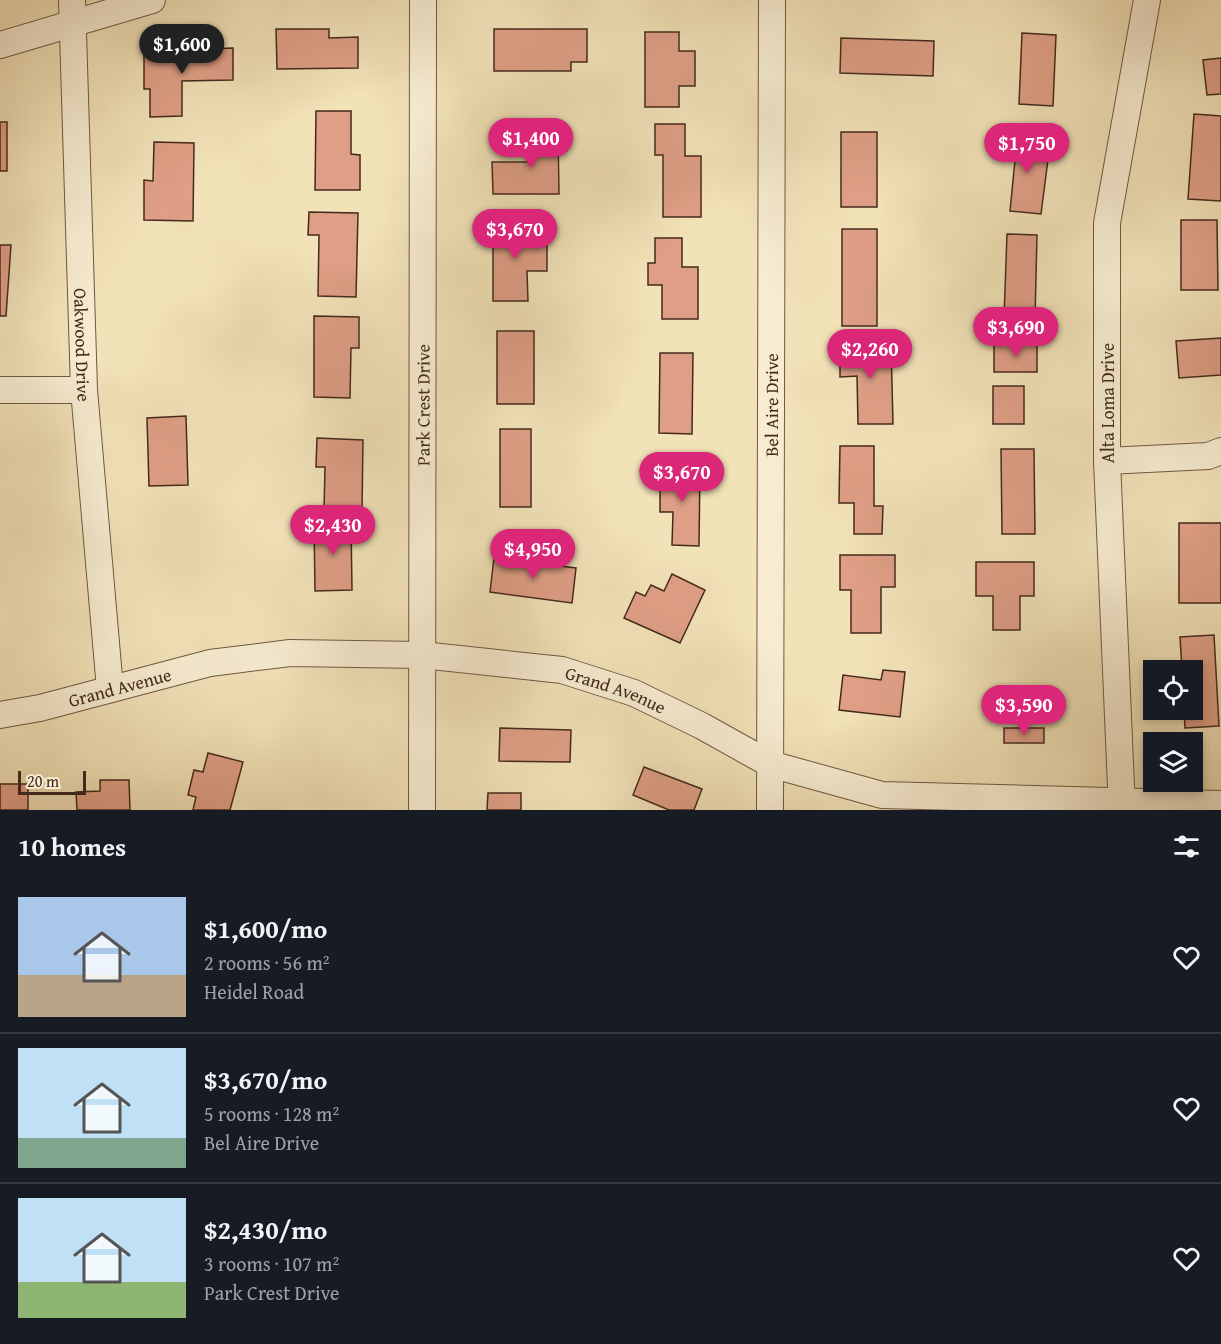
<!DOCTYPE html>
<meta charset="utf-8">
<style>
body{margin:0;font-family:"Gentium Book Plus",serif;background:#20242c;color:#f1f3f6;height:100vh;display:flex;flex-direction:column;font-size:22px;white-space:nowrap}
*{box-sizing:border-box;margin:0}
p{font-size:20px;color:#9ea1a6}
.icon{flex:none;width:33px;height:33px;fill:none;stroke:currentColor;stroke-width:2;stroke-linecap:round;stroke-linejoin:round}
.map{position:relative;height:810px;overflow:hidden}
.panel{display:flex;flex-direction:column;background:#171b24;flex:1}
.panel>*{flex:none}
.buttons{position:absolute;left:1143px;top:660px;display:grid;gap:12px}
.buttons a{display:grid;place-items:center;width:60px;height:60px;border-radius:0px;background:#171b24;box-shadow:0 3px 9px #0003;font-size:30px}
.scale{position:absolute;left:18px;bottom:15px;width:68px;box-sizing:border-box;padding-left:6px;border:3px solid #442a1d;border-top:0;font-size:16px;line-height:21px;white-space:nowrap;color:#442a1d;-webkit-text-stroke:4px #f7ecd1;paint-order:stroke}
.price{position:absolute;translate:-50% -51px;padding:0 14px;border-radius:21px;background:#db2777;color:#fff;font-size:20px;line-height:39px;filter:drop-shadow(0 2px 3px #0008)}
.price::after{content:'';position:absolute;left:50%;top:36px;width:18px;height:14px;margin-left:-9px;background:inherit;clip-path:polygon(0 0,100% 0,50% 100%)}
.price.on{background:#222;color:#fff}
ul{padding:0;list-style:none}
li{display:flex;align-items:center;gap:18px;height:150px;padding:0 18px}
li+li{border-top:2px solid #363941}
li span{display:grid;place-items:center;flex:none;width:168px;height:120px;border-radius:0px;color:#555}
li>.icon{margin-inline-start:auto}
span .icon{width:72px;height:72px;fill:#fffc;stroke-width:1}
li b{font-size:26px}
h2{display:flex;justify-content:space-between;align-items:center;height:72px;padding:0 18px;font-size:26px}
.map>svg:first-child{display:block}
.building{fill:#df9f86;stroke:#442a1d;stroke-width:1.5}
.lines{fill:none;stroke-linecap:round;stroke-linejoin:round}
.minor-casing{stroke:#705844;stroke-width:28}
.minor{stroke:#f7ecd1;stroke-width:26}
.labels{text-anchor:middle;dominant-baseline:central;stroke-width:4.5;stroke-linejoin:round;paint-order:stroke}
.street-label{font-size:18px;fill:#442a1d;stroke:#f7ecd1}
</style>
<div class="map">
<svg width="1221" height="810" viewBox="0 0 1221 810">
<rect width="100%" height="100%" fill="#f2e2b8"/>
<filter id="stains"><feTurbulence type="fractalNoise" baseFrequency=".00333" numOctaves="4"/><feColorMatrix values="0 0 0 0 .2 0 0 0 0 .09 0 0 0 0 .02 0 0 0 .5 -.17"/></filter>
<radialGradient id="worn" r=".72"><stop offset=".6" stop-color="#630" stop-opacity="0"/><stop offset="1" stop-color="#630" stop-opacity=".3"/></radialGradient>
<g class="building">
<path d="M276,29H329V38L358,37V68L277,69Z"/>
<path d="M494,29H587V62H571V71H494Z"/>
<path d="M645,32H679V51H695V86H679V107H645Z"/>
<path d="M1022,33L1056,35L1053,106L1019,104Z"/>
<path d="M841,38L934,41L933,76L840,73Z"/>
<path d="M233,48V80L182,81V116L150,117V89H144V51Z"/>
<path d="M1221,58V94L1207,95L1203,60Z"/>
<path d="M316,111H351V154L360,155V190H315Z"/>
<path d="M1194,114L1221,116V201L1188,199Z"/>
<rect x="0" y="122" width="7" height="49"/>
<path d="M655,124H685V156H701V217H663V155H655Z"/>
<rect x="841" y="132" width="36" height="75"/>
<path d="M558,133L559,194H493L492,162H527V134Z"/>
<path d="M1002,139L1050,144L1041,214L1010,211L1015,160L1000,158Z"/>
<path d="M154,142L194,143L193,221L144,220V180L153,181Z"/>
<path d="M309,212L358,213L356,297L318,296L319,235H308Z"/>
<path d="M493,220H526V240H547V271H527L528,301H493Z"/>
<path d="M1181,220H1217L1218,290H1181Z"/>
<rect x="842" y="229" width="35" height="97"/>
<path d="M1007,234L1037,235L1035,319L1004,318Z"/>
<path d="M655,238H682V267H698V319H662V285H648V263H655Z"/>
<path d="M0,245H11L6,316H0Z"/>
<path d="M314,316L359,317V348H351L350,398L314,397Z"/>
<rect x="497" y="331" width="37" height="73"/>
<path d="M1221,338V375L1179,378L1176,341Z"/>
<path d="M891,343L893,424H858L857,376L840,377V344Z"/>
<rect x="994" y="344" width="43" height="28"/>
<path d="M660,353H693L692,434L659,433Z"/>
<rect x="993" y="386" width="31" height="38"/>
<path d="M186,416L188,485L149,486L147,418Z"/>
<rect x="500" y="429" width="31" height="78"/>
<path d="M317,438L363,440L362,512L324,511L325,467H316Z"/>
<path d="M840,446H874V506H883L882,534H854V503H839Z"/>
<path d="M1001,449H1034L1035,534H1002Z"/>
<path d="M660,468H700L699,546L672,545L673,512H660Z"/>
<path d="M351,521L352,590L315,591L314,522Z"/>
<rect x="1179" y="523" width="42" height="80"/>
<path d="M840,555H895V587H881V633H851V590H840Z"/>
<path d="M494,558L576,568L572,603L490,592Z"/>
<path d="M976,562H1034V596H1020V630H993V596H976Z"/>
<path d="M672,574L705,590L680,643L624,618L636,592L645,596L651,585L664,591Z"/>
<path d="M1214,635L1219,726L1185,728L1184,710H1192V670H1182L1180,637Z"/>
<path d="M883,670L905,672L900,717L839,710L843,675L881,680Z"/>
<path d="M500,728L571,730L570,762L499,761Z"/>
<rect x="1004" y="728" width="40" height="15"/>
<path d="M208,753L243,762L230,810H193L196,797L188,795L194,770L203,772Z"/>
<path d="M644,767L702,789L694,810H669L633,795Z"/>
<path d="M100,780H129L130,810H77L76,792L100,791Z"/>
<rect x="0" y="784" width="28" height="26"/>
<path d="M488,793H521V810H487Z"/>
</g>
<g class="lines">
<g class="minor-casing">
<g id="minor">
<path id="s1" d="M72,0L84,390L110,689"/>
<path d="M0,45L152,0"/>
<path d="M0,390H84"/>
<path d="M1107,461L1208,456L1221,451"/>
<path id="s2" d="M0,715L40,708L210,663L290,653L422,655L562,670L634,693L702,726L770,764L882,795L1221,804"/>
<path id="s3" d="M422,810L423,0"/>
<path id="s4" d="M770,810L772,0"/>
<path d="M1122,810L1107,461V223L1147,0"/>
</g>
</g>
<use href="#minor" class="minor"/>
</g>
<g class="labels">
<g class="street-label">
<text stroke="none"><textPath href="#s1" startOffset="345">Oakwood Drive</textPath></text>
<text transform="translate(1107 403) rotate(-90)">Alta Loma Drive</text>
<text stroke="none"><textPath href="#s3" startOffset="405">Park Crest Drive</textPath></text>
<text stroke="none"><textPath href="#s4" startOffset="405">Bel Aire Drive</textPath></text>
<text stroke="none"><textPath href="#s2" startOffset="123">Grand Avenue</textPath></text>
<text stroke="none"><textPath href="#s2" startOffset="627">Grand Avenue</textPath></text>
</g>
</g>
<rect width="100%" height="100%" filter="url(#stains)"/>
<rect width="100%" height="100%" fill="url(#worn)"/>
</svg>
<div class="buttons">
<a><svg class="icon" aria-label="locate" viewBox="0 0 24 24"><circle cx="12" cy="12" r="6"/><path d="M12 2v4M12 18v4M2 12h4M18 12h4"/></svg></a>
<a><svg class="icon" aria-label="layers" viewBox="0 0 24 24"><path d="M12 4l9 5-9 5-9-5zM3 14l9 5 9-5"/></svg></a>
</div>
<div class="scale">20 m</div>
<b class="price on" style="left:182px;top:75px">$1,600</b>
<b class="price" style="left:531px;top:169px">$1,400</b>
<b class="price" style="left:1027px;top:174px">$1,750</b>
<b class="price" style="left:515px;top:260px">$3,670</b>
<b class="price" style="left:1016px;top:358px">$3,690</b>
<b class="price" style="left:870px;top:380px">$2,260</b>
<b class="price" style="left:682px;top:503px">$3,670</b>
<b class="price" style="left:333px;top:556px">$2,430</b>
<b class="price" style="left:533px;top:580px">$4,950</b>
<b class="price" style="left:1024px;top:736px">$3,590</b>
</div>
<section class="panel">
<h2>10 homes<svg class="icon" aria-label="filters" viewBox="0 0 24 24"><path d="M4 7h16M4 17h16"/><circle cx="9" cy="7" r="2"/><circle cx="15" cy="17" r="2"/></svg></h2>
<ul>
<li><span style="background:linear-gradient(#a9c7e8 65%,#b9a48a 0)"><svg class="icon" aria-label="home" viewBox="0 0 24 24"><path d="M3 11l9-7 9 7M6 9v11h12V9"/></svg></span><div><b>$1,600/mo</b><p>2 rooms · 56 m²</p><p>Heidel Road</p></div><svg class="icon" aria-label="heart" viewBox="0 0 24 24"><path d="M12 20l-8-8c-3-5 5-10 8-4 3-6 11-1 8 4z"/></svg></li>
<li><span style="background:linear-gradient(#bfe0f5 75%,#7fa58c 0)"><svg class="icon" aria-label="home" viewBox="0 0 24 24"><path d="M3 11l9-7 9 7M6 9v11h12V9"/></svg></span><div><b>$3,670/mo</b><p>5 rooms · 128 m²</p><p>Bel Aire Drive</p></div><svg class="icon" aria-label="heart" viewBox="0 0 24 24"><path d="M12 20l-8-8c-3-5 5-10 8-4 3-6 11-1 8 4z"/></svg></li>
<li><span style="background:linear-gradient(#bfe0f5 70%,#8fb573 0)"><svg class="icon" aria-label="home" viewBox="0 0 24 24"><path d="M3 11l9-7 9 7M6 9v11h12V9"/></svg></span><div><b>$2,430/mo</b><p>3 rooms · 107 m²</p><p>Park Crest Drive</p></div><svg class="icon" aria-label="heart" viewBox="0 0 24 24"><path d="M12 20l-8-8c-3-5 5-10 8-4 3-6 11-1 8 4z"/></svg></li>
</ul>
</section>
